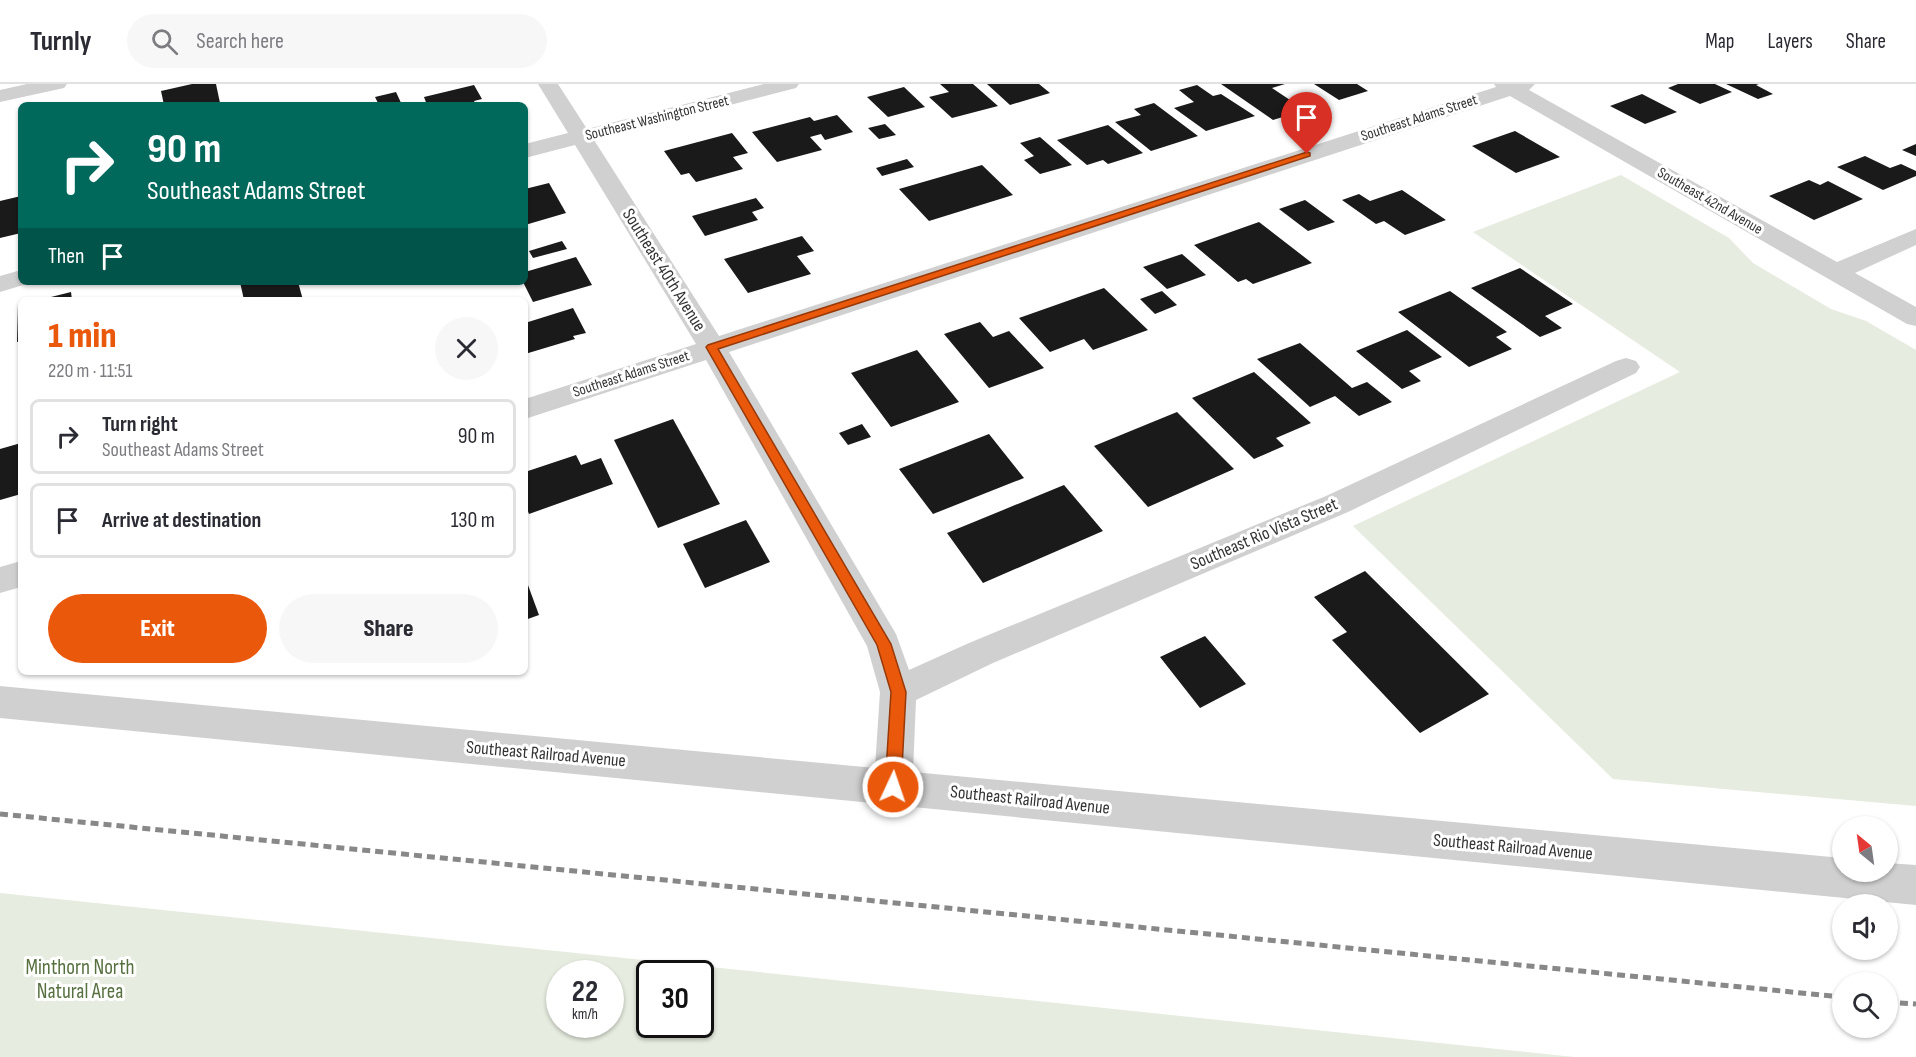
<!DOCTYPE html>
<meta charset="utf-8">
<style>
:root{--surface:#fff;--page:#f7f7f7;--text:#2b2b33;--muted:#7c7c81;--line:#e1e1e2;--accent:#ea580c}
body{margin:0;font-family:"Sofia Sans Condensed",sans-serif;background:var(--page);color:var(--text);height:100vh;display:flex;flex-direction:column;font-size:22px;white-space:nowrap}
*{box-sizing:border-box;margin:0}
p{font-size:20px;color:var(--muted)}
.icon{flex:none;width:33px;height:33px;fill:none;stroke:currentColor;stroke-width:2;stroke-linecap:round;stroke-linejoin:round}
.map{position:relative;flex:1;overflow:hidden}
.panel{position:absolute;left:18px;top:213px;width:510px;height:378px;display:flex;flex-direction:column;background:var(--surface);border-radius:9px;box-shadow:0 2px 4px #0004}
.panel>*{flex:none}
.top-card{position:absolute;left:18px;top:18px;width:510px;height:183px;border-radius:9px;box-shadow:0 2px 4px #0004;background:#00695c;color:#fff;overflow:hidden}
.needle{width:39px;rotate:331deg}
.buttons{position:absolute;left:1832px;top:732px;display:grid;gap:12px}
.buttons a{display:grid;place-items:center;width:66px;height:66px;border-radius:50%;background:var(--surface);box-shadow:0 2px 4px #0004;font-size:30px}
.speed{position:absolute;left:546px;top:876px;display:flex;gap:12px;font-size:30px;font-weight:700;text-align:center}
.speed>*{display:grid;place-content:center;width:78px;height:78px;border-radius:50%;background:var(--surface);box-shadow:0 2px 4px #0004;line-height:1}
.speed small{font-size:15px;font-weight:400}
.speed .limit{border:3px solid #111;border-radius:9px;background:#fff;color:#111}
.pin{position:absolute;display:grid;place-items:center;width:51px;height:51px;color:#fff;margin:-62px -26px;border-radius:50% 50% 50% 0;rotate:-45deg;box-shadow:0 0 6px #0007}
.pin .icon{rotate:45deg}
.me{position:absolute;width:66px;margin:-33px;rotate:3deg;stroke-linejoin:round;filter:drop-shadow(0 0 4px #0008)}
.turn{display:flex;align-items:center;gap:21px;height:126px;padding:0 30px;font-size:27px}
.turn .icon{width:78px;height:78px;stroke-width:2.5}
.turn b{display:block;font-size:42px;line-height:51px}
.then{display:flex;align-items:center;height:57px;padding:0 30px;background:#0003;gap:12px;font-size:22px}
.round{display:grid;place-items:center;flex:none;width:63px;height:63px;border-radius:32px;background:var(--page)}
.headline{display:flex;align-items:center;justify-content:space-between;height:102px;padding:0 30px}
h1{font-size:36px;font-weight:800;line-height:45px;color:var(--accent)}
.button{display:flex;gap:12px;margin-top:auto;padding:12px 30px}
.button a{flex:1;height:69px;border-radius:36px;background:var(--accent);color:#fff;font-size:24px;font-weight:800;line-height:69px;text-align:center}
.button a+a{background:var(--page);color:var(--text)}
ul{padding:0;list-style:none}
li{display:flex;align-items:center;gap:18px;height:75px;margin:0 12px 9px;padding:0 18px;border:3px solid var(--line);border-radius:9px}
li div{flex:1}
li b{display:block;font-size:22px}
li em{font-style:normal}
header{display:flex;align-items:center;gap:36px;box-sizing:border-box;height:84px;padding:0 30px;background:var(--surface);border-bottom:2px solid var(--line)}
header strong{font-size:28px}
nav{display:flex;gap:33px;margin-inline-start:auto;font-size:21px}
.search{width:420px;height:54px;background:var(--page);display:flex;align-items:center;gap:15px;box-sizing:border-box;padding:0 21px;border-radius:33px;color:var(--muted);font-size:22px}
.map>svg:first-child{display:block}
.green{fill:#e6ecdf;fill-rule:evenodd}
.building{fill:#1a1a1a}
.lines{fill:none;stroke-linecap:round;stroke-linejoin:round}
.minor{fill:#d0d0d0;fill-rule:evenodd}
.rail{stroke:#888;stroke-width:5;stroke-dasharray:8 5;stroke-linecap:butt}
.route{fill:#ea580c;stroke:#983908;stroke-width:1.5}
.labels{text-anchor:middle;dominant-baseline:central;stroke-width:6;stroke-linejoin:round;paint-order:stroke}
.far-street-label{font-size:15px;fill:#333;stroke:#fff}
.street-label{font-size:18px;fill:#333;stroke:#fff}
.near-park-label{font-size:21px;fill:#56703f;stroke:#fff}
</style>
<header>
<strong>Turnly</strong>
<div class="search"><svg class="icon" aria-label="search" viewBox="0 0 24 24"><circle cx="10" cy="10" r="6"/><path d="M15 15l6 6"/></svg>Search here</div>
<nav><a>Map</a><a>Layers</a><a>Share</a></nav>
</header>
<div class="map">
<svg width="1916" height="973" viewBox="0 0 1916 973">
<rect width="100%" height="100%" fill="#fff"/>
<!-- green -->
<g class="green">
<path d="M1621,91L1729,154L1753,179L1831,225L1866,237L1916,266V722L1613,695L1353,442L1680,288L1473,148Z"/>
<path d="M0,809L1574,973H0ZM560,890H610V940H560ZM650,890H700V940H650Z"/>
</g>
<!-- building -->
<g class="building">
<path d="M192,0H216L220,19L209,21H164L161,7Z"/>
<path d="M940,0H973L998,22L952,34L929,13L949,8Z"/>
<path d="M987,0H1039L1050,9L1010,21Z"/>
<path d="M1221,0H1285L1272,4L1305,26L1273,36Z"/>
<path d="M1314,0H1357L1368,7L1339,16Z"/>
<path d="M1678,0H1715L1732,8L1700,20L1668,4Z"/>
<path d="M1726,0H1759L1756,1L1773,10L1758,15Z"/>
<path d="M474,1L482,15L474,17L476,21H427L424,13Z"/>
<path d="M1197,1L1213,12L1221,10L1255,32L1206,47L1174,24L1194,18L1179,6Z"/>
<path d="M904,3L925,23L888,33L867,13Z"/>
<path d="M396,8L402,21H379L375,13Z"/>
<path d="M1642,10L1677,28L1645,40L1610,22Z"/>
<path d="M1154,19L1198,52L1151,67L1115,38L1141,31L1134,25Z"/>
<path d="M837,31L853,48L825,56L821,50L810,53L822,66L777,78L752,48L810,33L814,37Z"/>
<path d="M885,40L896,51L879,55L868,44Z"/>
<path d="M1108,41L1143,69L1108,80L1103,76L1087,81L1057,56Z"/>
<path d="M1515,47L1560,73L1516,89L1472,62Z"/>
<path d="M732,49L748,69L733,73L743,85L696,98L689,89L681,91L664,67Z"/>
<path d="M1040,53L1072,81L1040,90L1024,76L1034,72L1020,59Z"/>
<path d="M1916,60V72L1902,66Z"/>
<path d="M1865,72L1890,84L1901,80L1916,87V92L1883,106L1837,83Z"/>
<path d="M907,75L914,83L882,92L876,84Z"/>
<path d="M982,81L1013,111L929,137L899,105Z"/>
<path d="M1809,96L1820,101L1828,97L1863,115L1814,136L1769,112Z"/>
<path d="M549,99L566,129L525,141V105Z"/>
<path d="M1402,106L1446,136L1405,151L1384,137L1376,140L1342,116L1359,110L1370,117Z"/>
<path d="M21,112V149L0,154V117Z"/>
<path d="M756,114L764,124L752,128L758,136L705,152L692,132Z"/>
<path d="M1305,116L1335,138L1308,147L1279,125Z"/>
<path d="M1259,138L1312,179L1253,200L1246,195L1238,198L1194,161Z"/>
<path d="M802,152L814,167L797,172L811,190L748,209L724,175Z"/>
<path d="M562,157L567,165L533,174L529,167Z"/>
<path d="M1182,170L1206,191L1167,205L1143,183Z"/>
<path d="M576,173L592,201L533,218L523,198H525V188Z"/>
<path d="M1520,184L1573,220L1545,232L1562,244L1540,253L1471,204Z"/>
<path d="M240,198H298L303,216H244Z"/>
<path d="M1104,204L1148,246L1093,266L1084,255L1050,268L1019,234Z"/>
<path d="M1162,207L1177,221L1155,230L1140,215Z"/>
<path d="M1450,207L1507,248L1496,253L1512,265L1469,283L1398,228Z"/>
<path d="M71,208L72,216H43V215Z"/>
<path d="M18,221H21V257L17,258Z"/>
<path d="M573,224L586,249L573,252L575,255L525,270V239Z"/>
<path d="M980,238L993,253L1009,247L1044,284L989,304L944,250Z"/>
<path d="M1407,246L1442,273L1409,287L1421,297L1402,305L1356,267Z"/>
<path d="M1300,259L1352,304L1367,298L1392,318L1359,332L1335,312L1310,323L1257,275Z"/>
<path d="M917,266L959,318L891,343L851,289Z"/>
<path d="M1254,288L1311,339L1276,354L1284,362L1254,375L1192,314Z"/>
<path d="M1177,328L1234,385L1148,423L1094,362Z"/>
<path d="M673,335L720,420L658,444L614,356Z"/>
<path d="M862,340L871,353L848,361L839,349Z"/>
<path d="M989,350L1024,394L933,430L899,385Z"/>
<path d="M21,359V410L0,416V365Z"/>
<path d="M576,371L581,381L601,374L613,400L529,430L525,420V388Z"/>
<path d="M1064,401L1103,447L983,499L947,449Z"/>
<path d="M746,436L770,478L705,504L683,460Z"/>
<path d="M1365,487L1489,610L1420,649L1332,556L1347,548L1314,513Z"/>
<path d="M525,493L539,531L525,536Z"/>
<path d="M1205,552L1246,600L1200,624L1160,573Z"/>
</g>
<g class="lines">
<!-- minor -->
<g class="minor">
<path d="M27,0H67L64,4L0,18V6Z"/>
<path d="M538,0H558L587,45L764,0H799L796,4L594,56L719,252L1496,3L1494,0H1535L1529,6L1837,178L1916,145V161L1855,189L1916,223V242L1907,240L1510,12L729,268L896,550L909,586L969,559L1326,412L1616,277L1626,274L1636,277L1640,283L1636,289L1348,428L993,579L916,616L913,688L1842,774V788H1887V779L1916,781V821L0,634V602L875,684L880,608L867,562L706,276L525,335V315L696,260L575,61L525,74V60L568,49Z"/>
<path d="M21,186V198L30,199L0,208V192Z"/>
<path d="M21,477V503L0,509V483Z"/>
</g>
<!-- rail -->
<g class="rail">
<path d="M0,730L1842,913"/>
<path d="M1887,918L1916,920"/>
</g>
</g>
<!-- route -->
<path class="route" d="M1307,68L1310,69V72L718,265L891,560L906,608L901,703L899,708L893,710L888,708L885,703L891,608L877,561L706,263L708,261Z"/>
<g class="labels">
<!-- far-street labels -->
<g class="far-street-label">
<text transform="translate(657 34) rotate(-14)">Southeast Washington Street</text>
<text transform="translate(1419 34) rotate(-18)">Southeast Adams Street</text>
<text transform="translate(1710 117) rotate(30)">Southeast 42nd Avenue</text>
<text transform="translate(631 290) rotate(-18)">Southeast Adams Street</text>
</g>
<!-- street labels -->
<g class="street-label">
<text transform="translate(664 186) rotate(58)">Southeast 40th Avenue</text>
<text transform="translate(1264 450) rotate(-23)">Southeast Rio Vista Street</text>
<text transform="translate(546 670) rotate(5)">Southeast Railroad Avenue</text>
<text transform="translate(1030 716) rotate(6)">Southeast Railroad Avenue</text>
<text transform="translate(1513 763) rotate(5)">Southeast Railroad Avenue</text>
</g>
<!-- near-park labels -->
<g class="near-park-label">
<text x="80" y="883">Minthorn North<tspan x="80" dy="24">Natural Area</tspan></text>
</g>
</g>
</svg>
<div class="buttons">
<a><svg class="needle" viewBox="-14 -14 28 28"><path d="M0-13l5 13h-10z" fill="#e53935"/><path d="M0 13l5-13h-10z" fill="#7c7c81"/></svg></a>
<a><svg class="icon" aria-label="sound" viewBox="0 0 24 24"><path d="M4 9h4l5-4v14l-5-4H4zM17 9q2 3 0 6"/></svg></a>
<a><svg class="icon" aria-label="search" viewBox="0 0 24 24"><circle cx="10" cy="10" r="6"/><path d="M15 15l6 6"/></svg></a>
</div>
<div class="speed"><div>22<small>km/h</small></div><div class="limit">30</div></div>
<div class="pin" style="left:1307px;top:70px;background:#d93025"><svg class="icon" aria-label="arrive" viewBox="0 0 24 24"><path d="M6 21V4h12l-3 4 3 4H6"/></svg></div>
<svg class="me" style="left:893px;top:703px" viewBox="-20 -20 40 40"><circle r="17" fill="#ea580c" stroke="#fff" stroke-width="3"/><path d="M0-11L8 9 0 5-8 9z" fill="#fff"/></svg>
<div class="top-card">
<div class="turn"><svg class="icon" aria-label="right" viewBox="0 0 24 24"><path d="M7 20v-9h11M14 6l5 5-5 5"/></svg><div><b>90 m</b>Southeast Adams Street</div></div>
<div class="then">Then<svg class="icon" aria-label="arrive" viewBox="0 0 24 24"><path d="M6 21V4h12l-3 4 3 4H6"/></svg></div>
</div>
<section class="panel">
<div class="headline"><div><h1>1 min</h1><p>220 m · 11:51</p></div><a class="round"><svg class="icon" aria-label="close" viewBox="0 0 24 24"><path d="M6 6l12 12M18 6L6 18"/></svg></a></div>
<ul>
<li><svg class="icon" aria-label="right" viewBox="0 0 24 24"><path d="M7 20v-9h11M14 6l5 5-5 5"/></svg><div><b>Turn right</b><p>Southeast Adams Street</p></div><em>90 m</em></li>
<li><svg class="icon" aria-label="arrive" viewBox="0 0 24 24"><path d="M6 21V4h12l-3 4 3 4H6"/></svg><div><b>Arrive at destination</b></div><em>130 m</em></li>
</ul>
<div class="button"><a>Exit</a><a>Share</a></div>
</section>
</div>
